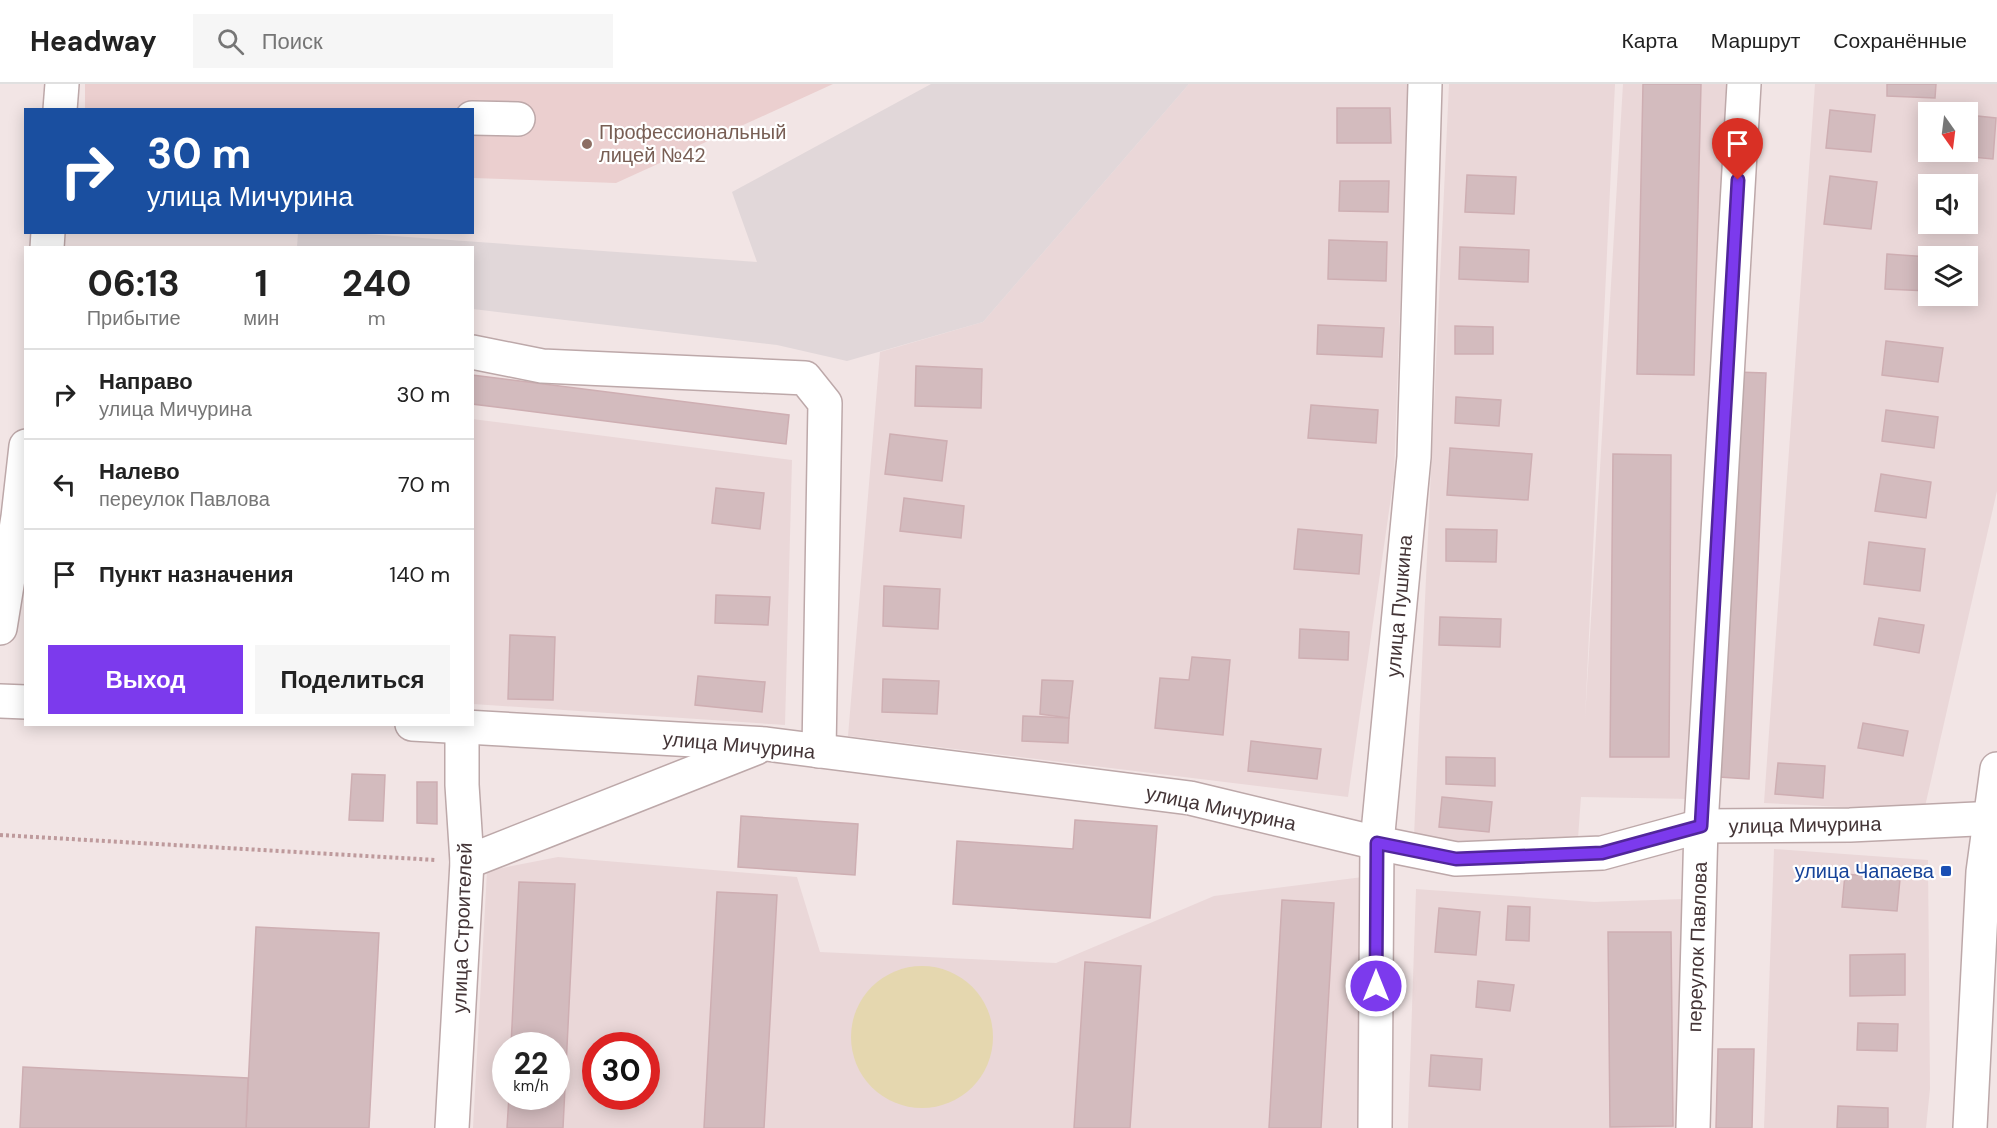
<!DOCTYPE html>
<html lang="ru">
<meta charset="utf-8">
<style>
:root{--surface:#fff;--page:#f6f6f6;--text:#222;--muted:#767676;--line:#e0e0e0;--accent:#7c3aed}
body{margin:0;font-family:"DM Sans",sans-serif;background:var(--page);color:var(--text);height:100vh;display:flex;flex-direction:column;font-size:22px;white-space:nowrap}
*{box-sizing:border-box;margin:0}
p{font-size:20px;color:var(--muted)}
.icon{flex:none;width:33px;height:33px;fill:none;stroke:currentColor;stroke-width:2;stroke-linecap:round;stroke-linejoin:round}
.map{position:relative;flex:1;overflow:hidden}
.drawer{position:absolute;left:24px;top:162px;width:450px;height:480px;display:flex;flex-direction:column;background:var(--surface);border-radius:0px;box-shadow:0 3px 15px #0003}
.drawer>*{flex:none}
.top-card{position:absolute;left:24px;top:24px;width:450px;height:126px;border-radius:0px;box-shadow:0 3px 15px #0003;background:#1a4fa0;color:#fff;overflow:hidden}
.needle{width:39px;rotate:166deg}
.tools{position:absolute;left:1918px;top:18px;display:grid;gap:12px}
.tools a{display:grid;place-items:center;width:60px;height:60px;border-radius:0px;background:var(--surface);box-shadow:0 3px 15px #0003;font-size:30px}
.speed{position:absolute;left:492px;top:948px;display:flex;gap:12px;font-size:30px;font-weight:700;text-align:center}
.speed>*{display:grid;place-content:center;width:78px;height:78px;border-radius:50%;background:var(--surface);box-shadow:0 3px 15px #0003;line-height:1}
.speed small{font-size:15px;font-weight:400}
.speed .limit{border:9px solid #d22;background:#fff;color:#111}
.pin{position:absolute;display:grid;place-items:center;width:51px;height:51px;color:#fff;margin:-62px -26px;border-radius:50% 50% 50% 0;rotate:-45deg;box-shadow:0 0 6px #0007}
.pin .icon{rotate:45deg}
.me{position:absolute;width:66px;margin:-33px;rotate:0deg;stroke-linejoin:round;filter:drop-shadow(0 0 4px #0008)}
.turn{display:flex;align-items:center;gap:21px;height:126px;padding:0 24px;font-size:27px}
.turn .icon{width:78px;height:78px;stroke-width:2.5}
.turn b{display:block;font-size:42px;line-height:51px}
.eta{display:flex;justify-content:space-evenly;align-items:center;height:102px;text-align:center}
.eta b{font-size:36px;font-weight:700;line-height:42px}
.primary-button{display:flex;gap:12px;margin-top:auto;padding:12px 24px}
.primary-button a{flex:1;height:69px;border-radius:0px;background:var(--accent);color:#fff;font-size:24px;font-weight:700;line-height:69px;text-align:center}
.primary-button a+a{background:var(--page);color:var(--text)}
ul{padding:0;list-style:none}
li{display:flex;align-items:center;gap:18px;height:90px;padding:0 24px;border-top:2px solid var(--line)}
li div{flex:1}
li b{display:block;font-size:22px}
li em{font-style:normal}
header{display:flex;align-items:center;gap:36px;box-sizing:border-box;height:84px;padding:0 30px;background:var(--surface);border-bottom:2px solid var(--line)}
header strong{font-size:28px}
nav{display:flex;gap:33px;margin-inline-start:auto;font-size:21px}
.search{width:420px;height:54px;background:var(--page);display:flex;align-items:center;gap:15px;box-sizing:border-box;padding:0 21px;border-radius:0px;color:var(--muted);font-size:22px}
.map>svg:first-child{display:block}
.residential{fill:#ead7d8;fill-rule:evenodd}
.industrial{fill:#e1d7d9}
.education{fill:#ebcfcf}
.green{fill:#e5d7af}
.building{fill:#d3bbbe;stroke:#ceaeb2;stroke-width:1.5}
.lines{fill:none;stroke-linecap:round;stroke-linejoin:round}
.minor-casing{stroke:#bda8a9;stroke-width:36}
.path{stroke:#be9a9c;stroke-width:4;stroke-dasharray:3 3;stroke-linecap:butt}
.minor{stroke:#fff;stroke-width:33}
.route-casing{stroke:#51269a;stroke-width:15}
.route{stroke:#7c3aed;stroke-width:10}
.education-dot{fill:#8d6e63;stroke:#fff;stroke-width:2}
.transit-dot{fill:#1a4fb4;stroke:#fff;stroke-width:2}
.labels{text-anchor:middle;dominant-baseline:central;stroke-width:4.5;stroke-linejoin:round;paint-order:stroke}
.education-label{font-size:20px;fill:#785e54;stroke:#fff;text-anchor:start}
.street-label{font-size:20px;fill:#443537;stroke:#fff}
.transit-label{font-size:20px;fill:#164399;stroke:#fff;text-anchor:end}
</style>
<header>
<strong>Headway</strong>
<div class="search"><svg class="icon" aria-label="search" viewBox="0 0 24 24"><circle cx="10" cy="10" r="6"/><path d="M15 15l6 6"/></svg>Поиск</div>
<nav><a>Карта</a><a>Маршрут</a><a>Сохранённые</a></nav>
</header>
<div class="map">
<svg width="1997" height="1044" viewBox="0 0 1997 1044">
<rect width="100%" height="100%" fill="#f2e5e5"/>
<!-- residential -->
<g class="residential">
<path d="M1189,0H1408L1394,392L1348,713L848,652L880,268L983,238Z"/>
<path d="M1449,0H1615L1585,635L1623,0H1738L1692,715L1581,713L1578,754L1487,762L1414,752Z"/>
<path d="M1815,0H1997V407L1924,727L1764,719ZM1929,28H1968V68H1929ZM1929,100H1968V140H1929ZM1929,172H1968V212H1929Z"/>
<path d="M472,335L792,376L785,641L473,620Z"/>
<path d="M1774,765L1928,776L1930,1005L1926,1044H1764Z"/>
<path d="M558,773L797,793L820,868L1056,879L1214,812L1363,793L1358,1044H473L487,787ZM506,962H556V1012H506ZM596,962H646V1012H596Z"/>
<path d="M1416,805L1594,818L1684,815L1680,1044H1408Z"/>
</g>
<!-- industrial -->
<path class="industrial" d="M931,0H1189L983,238L847,277L777,261L473,225L472,164L297,163L298,149L338,148L757,178L732,108Z"/>
<!-- education -->
<path class="education" d="M85,0H833L616,99L473,94L472,26L85,25Z"/>
<!-- green -->
<circle class="green" cx="922" cy="953" r="71"/>
<!-- building -->
<g class="building">
<path d="M1643,0H1701L1694,291L1637,290Z"/>
<path d="M1887,0H1936L1935,14L1887,12Z"/>
<path d="M1337,24H1390L1391,59H1337Z"/>
<path d="M1830,26L1875,31L1871,68L1826,64Z"/>
<path d="M1968,31L1996,34L1993,75L1940,70V68H1968Z"/>
<path d="M1467,91L1516,93L1514,130L1465,128Z"/>
<path d="M1830,92L1877,98L1871,145L1824,140Z"/>
<path d="M1340,97H1389L1388,128L1339,127Z"/>
<path d="M1329,156L1387,158L1386,197L1328,195Z"/>
<path d="M1460,163L1529,166L1528,198L1459,195Z"/>
<path d="M1887,170L1929,173V207L1885,205Z"/>
<path d="M1318,241L1384,244L1382,273L1317,270Z"/>
<path d="M1455,242L1493,243V270H1455Z"/>
<path d="M1886,257L1943,264L1938,298L1882,291Z"/>
<path d="M916,282L982,285L981,324L915,322Z"/>
<path d="M1736,288L1766,289L1749,695L1719,693Z"/>
<path d="M472,291L789,331L786,360L472,320Z"/>
<path d="M1456,313L1501,316L1499,342L1455,339Z"/>
<path d="M1311,321L1378,326L1376,359L1308,354Z"/>
<path d="M1886,326L1938,333L1934,364L1882,357Z"/>
<path d="M890,350L947,357L942,397L885,390Z"/>
<path d="M1450,364L1532,370L1528,416L1447,411Z"/>
<path d="M1613,370L1671,371L1669,673H1610Z"/>
<path d="M1881,390L1931,398L1926,434L1875,427Z"/>
<path d="M716,404L764,409L760,445L712,439Z"/>
<path d="M904,414L964,422L961,454L900,447Z"/>
<path d="M1298,445L1362,451L1359,490L1294,485Z"/>
<path d="M1446,445L1497,446L1496,478L1446,477Z"/>
<path d="M1869,458L1925,465L1920,507L1864,500Z"/>
<path d="M884,502L940,505L938,545L883,542Z"/>
<path d="M716,511L770,513L768,541L715,539Z"/>
<path d="M1440,533L1501,535L1500,563L1439,561Z"/>
<path d="M1879,534L1924,541L1919,569L1874,561Z"/>
<path d="M1300,545L1349,548L1348,576L1299,574Z"/>
<path d="M510,551L555,553L553,616L508,615Z"/>
<path d="M1192,573L1230,576L1223,651L1155,644L1160,594L1189,596Z"/>
<path d="M698,592L765,598L762,628L695,621Z"/>
<path d="M883,595L939,597L937,630L882,628Z"/>
<path d="M1042,596L1073,597L1069,634L1040,630Z"/>
<path d="M1023,632L1069,634L1068,659L1022,657Z"/>
<path d="M1863,639L1908,647L1903,672L1858,664Z"/>
<path d="M1251,657L1321,665L1317,695L1248,687Z"/>
<path d="M1446,673L1495,674V702L1446,700Z"/>
<path d="M1778,679L1825,682L1823,714L1775,710Z"/>
<path d="M352,690L385,691L383,737L349,736Z"/>
<path d="M417,698H437V740L417,739Z"/>
<path d="M1442,713L1492,718L1489,748L1439,743Z"/>
<path d="M741,732L858,740L855,791L738,783Z"/>
<path d="M1075,736L1157,742L1150,834L953,820L957,757L1073,765Z"/>
<path d="M1845,790L1900,795L1897,827L1842,823Z"/>
<path d="M519,798L575,800L563,1044H507L509,1012H556V962H511Z"/>
<path d="M717,808L777,811L764,1044H704Z"/>
<path d="M1282,816L1334,819L1321,1044H1269Z"/>
<path d="M1508,822L1530,823L1529,857L1506,856Z"/>
<path d="M1439,824L1480,828L1476,871L1435,868Z"/>
<path d="M256,843L379,849L369,1044H246Z"/>
<path d="M1608,848H1671L1673,1042L1610,1043Z"/>
<path d="M1905,870V911L1850,912V871Z"/>
<path d="M1085,878L1141,882L1130,1044H1074Z"/>
<path d="M1478,897L1514,901L1510,927L1476,923Z"/>
<path d="M1858,939L1898,940L1897,967L1857,966Z"/>
<path d="M1718,965H1754L1752,1044H1716Z"/>
<path d="M1431,971L1482,975L1480,1006L1429,1002Z"/>
<path d="M23,983L248,994L246,1044H20Z"/>
<path d="M1838,1022L1888,1024V1044H1837Z"/>
</g>
<g class="lines">
<defs>
<g id="minor">
<path d="M60,26L62,0"/>
<path d="M472,34L518,35"/>
<path d="M47,164L48,148"/>
<path d="M472,268L542,282L805,294L825,319L819,667"/>
<path d="M0,544L18,433L26,362"/>
<path d="M0,617L26,618"/>
<path d="M412,640L766,660L1190,714L1377,759L1456,775L1602,769L1701,742L1850,741L1997,734"/>
<path d="M467,778L756,664"/>
<path d="M452,1044L467,778L462,701V643"/>
<path d="M1375,1044L1377,759L1414,373L1425,0"/>
<path d="M1693,1044L1701,742L1744,0"/>
<path d="M1970,1044L1983,788L1997,685"/>
</g>
</defs>
<!-- minor casing -->
<use href="#minor" class="minor-casing"/>
<!-- path -->
<path class="path" d="M0,751L436,776"/>
<!-- minor -->
<use href="#minor" class="minor"/>
</g>
<g class="lines">
<defs>
<path id="route" d="M1376,902L1377,759L1456,775L1602,769L1701,742L1738,96"/>
</defs>
<!-- route casing -->
<use href="#route" class="route-casing"/>
<!-- route -->
<use href="#route" class="route"/>
</g>
<!-- markers -->
<circle class="education-dot" cx="587" cy="60" r="6"/>
<rect class="transit-dot" x="1940" y="781" width="12" height="12" rx="3"/>
<g class="labels">
<!-- education labels -->
<g class="education-label">
<text x="599" y="48">Профессиональный<tspan x="599" dy="23">лицей №42</tspan></text>
</g>
<!-- street labels -->
<g class="street-label">
<text transform="translate(1399 522) rotate(-85)">улица Пушкина</text>
<text transform="translate(739 661) rotate(5)">улица Мичурина</text>
<text transform="translate(1221 724) rotate(12)">улица Мичурина</text>
<text transform="translate(1805 741) rotate(-1)">улица Мичурина</text>
<text transform="translate(462 844) rotate(-88)">улица Строителей</text>
<text transform="translate(1697 863) rotate(-88)">переулок Павлова</text>
</g>
<!-- transit labels -->
<g class="transit-label">
<text x="1934" y="787">улица Чапаева</text>
</g>
</g>
</svg>
<div class="tools">
<a><svg class="needle" viewBox="-14 -14 28 28"><path d="M0-13l5 13h-10z" fill="#e53935"/><path d="M0 13l5-13h-10z" fill="#767676"/></svg></a>
<a><svg class="icon" aria-label="sound" viewBox="0 0 24 24"><path d="M4 9h4l5-4v14l-5-4H4zM17 9q2 3 0 6"/></svg></a>
<a><svg class="icon" aria-label="layers" viewBox="0 0 24 24"><path d="M12 4l9 5-9 5-9-5zM3 14l9 5 9-5"/></svg></a>
</div>
<div class="speed"><div>22<small>km/h</small></div><div class="limit">30</div></div>
<div class="pin" style="left:1738px;top:96px;background:#d93025"><svg class="icon" aria-label="arrive" viewBox="0 0 24 24"><path d="M6 21V4h12l-3 4 3 4H6"/></svg></div>
<svg class="me" style="left:1376px;top:902px" viewBox="-20 -20 40 40"><circle r="17" fill="#7c3aed" stroke="#fff" stroke-width="3"/><path d="M0-11L8 9 0 5-8 9z" fill="#fff"/></svg>
<div class="top-card">
<div class="turn"><svg class="icon" aria-label="right" viewBox="0 0 24 24"><path d="M7 20v-9h11M14 6l5 5-5 5"/></svg><div><b>30 m</b>улица Мичурина</div></div>
</div>
<section class="drawer">
<div class="eta">
<div><b>06:13</b><p>Прибытие</p></div>
<div><b>1</b><p>мин</p></div>
<div><b>240</b><p>m</p></div>
</div>
<ul>
<li><svg class="icon" aria-label="right" viewBox="0 0 24 24"><path d="M7 20v-9h11M14 6l5 5-5 5"/></svg><div><b>Направо</b><p>улица Мичурина</p></div><em>30 m</em></li>
<li><svg class="icon" aria-label="left" viewBox="0 0 24 24"><path d="M17 20v-9H6M10 6l-5 5 5 5"/></svg><div><b>Налево</b><p>переулок Павлова</p></div><em>70 m</em></li>
<li><svg class="icon" aria-label="arrive" viewBox="0 0 24 24"><path d="M6 21V4h12l-3 4 3 4H6"/></svg><div><b>Пункт назначения</b></div><em>140 m</em></li>
</ul>
<div class="primary-button"><a>Выход</a><a>Поделиться</a></div>
</section>
</div>
